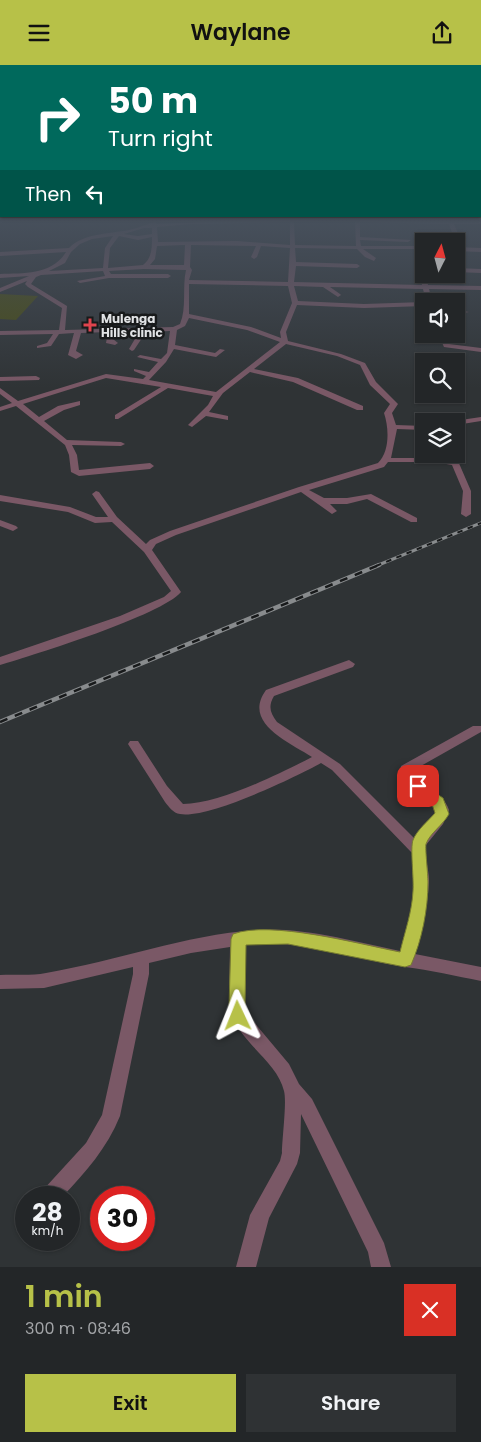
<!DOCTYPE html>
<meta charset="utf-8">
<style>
:root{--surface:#232628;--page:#2f3234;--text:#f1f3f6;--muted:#a3a5a8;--line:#404345;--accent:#b7c148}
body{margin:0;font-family:Poppins,sans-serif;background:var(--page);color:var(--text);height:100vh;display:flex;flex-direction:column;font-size:19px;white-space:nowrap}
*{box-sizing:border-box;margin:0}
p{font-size:16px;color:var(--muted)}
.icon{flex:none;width:28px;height:28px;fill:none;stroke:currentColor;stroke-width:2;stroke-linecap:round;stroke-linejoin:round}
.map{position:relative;height:1202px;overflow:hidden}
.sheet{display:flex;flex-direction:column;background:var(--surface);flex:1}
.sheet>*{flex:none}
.hud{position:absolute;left:0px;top:0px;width:481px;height:152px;box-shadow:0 1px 4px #0004,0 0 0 1px var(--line);background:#00695c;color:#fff;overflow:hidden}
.needle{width:32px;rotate:6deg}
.controls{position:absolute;left:415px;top:168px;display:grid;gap:10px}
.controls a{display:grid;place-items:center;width:50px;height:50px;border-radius:0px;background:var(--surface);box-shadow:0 1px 4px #0004,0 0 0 1px var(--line);font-size:25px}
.speed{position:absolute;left:15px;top:1121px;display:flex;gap:10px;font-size:25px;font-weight:700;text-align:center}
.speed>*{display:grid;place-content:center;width:65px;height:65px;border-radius:50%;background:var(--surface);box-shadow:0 1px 4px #0004,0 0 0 1px var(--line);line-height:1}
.speed small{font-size:12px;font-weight:400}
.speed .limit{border:8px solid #d22;background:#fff;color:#111}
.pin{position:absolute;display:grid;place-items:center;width:42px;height:42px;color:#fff;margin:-21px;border-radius:10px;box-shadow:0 2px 8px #0006}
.me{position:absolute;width:55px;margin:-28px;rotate:358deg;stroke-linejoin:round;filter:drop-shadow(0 0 4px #0008)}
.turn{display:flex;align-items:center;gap:18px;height:105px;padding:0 25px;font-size:22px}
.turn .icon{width:65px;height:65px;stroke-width:2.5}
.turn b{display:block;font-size:35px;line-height:42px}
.then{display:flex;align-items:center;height:48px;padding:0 25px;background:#0003;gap:10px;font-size:19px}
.round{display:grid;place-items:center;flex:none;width:52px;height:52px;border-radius:0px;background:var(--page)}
.overview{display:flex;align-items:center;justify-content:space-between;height:85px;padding:0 25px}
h1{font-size:30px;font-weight:600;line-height:38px;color:var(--accent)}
.button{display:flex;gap:10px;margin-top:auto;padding:10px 25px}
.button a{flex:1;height:58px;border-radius:0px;background:var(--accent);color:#111;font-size:20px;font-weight:600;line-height:58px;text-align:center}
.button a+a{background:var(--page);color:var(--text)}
header{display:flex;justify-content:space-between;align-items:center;height:65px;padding:0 25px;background:var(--accent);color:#111;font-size:22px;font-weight:600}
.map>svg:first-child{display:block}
.green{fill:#484b0e}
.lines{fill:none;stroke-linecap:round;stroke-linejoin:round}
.minor{fill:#7a5866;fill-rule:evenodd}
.rail-far1-casing{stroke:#888b8d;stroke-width:3}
.rail-casing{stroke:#888b8d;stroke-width:4.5}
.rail-far1{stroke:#181a1b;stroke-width:2;stroke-dasharray:5.5;stroke-linecap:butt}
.rail{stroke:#181a1b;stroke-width:2.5;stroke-dasharray:8;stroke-linecap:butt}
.route{fill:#b7c148;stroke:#777d2f}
.health-dot{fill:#e0444e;stroke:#181a1b;stroke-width:2}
.labels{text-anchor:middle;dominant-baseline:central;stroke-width:5;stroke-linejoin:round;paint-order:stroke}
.far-poi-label{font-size:12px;font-weight:bold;fill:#e1e3e5;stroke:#181a1b;text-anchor:start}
</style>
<header><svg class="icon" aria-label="menu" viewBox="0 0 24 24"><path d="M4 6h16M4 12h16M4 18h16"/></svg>Waylane<svg class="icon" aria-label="share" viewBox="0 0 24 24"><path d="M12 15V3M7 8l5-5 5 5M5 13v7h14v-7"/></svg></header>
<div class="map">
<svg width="481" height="1202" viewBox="0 0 481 1202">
<rect width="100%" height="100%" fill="#2f3335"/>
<!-- green -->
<path class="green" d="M0,229L38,231L16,255L0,254Z"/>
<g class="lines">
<!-- minor -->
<g class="minor">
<path d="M253,155H318L294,157L295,180L356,181L355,157L348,155L481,157V159H454L460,173L457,175L454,173L449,159L360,157V172L411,175L408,177L360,175L361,181H424V185H419L428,220L481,221V225L429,224L432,236H426L423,224L330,222L340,229L341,230L338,232L323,222L294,221L298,236L364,239L424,237V241L364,243L297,240L286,267L288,276L341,289L365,298L376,317L398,339L392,348L396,360L424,361V365L397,364L391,393H435L458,396L471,426V449L466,452L461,449L463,426L452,400L435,397H388L384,402L309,425L324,433H347L371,429L417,453V457H411L367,434L347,439H330L337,446L332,449L301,427L176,470L156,479L152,485L181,527C162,550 34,590 0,600V592L120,551L164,532L171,526L144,487L112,457L95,458L68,447L0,436V430L70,442L96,452H108L92,429L96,426L99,427L117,452L146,479L150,475L170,466L299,422L378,398C390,386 389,363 384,348L390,339L370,320L360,300L337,291L286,279L254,304L298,313L363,341V345H357L293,317L250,307L223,328L209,347L228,351V355L206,351L192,362L188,360L208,340L213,331L168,323L118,354H115V350L161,322L106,313L23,339L39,352L58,341L80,336V340L64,345L44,356L67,375L121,377L125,379L121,381L72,380L77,390L79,405L150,398L154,401L150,404L79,411L71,407L69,390L65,380L16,341L0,346V342L12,338L0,329V323L18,336L106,309L143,314L146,311L134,306V304L149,307L158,297L137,292L140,290L161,294L167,288L170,266L146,267L134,285L132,286L129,284L139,267H114L113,274L118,278L115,280L106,278L108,267L81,268L76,286L83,290L76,294L68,290L74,268L59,269L51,281L37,283V281L47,278L53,269L0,270V266L59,265L62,243L28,222L25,219L27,216L0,227V223L29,211L0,213V209C24,208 52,210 66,187L0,191V187L69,183C84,168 108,169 129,165C138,163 147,159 155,157L157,159ZM290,157V180L237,176L158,177L157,162L191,159ZM144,163H152V169L138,171L124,169ZM113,171L105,183L103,203L49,206L65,198L71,187L80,179L92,174ZM119,171L138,175L152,172C152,183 152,193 143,200L108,203L110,183ZM185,180L184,200H150L155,194L157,181ZM191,180L256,181L251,192L254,194L257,192L261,181L290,183L288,217L189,215L192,205L190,202ZM295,183L357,184L365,192L374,196L376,193L363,184H414L422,220L294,217L296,201L357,203L360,201L357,199L296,197ZM144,204L186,205C182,222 187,243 180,259L173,262L65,265L67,241L31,219L36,212L41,210L103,206L105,211L77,216L80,218L109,213H168L171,211L168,209H111L109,206ZM189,219L288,221L292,238L280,267L281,273L251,262L189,249ZM189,253L247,265L280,277L216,327L149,315L166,297L174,284L216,292L225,285L220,284L215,288L175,280L177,265L185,261Z"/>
<path d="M456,182L481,183V187L456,186Z"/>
<path d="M456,203L481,204V208L456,207Z"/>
<path d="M456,245L469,247L456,249Z"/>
<path d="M438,269H444L449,279L481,283V287L444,282Z"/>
<path d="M36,311L40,313L39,315L0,316V312Z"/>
<path d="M481,352V356L456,360V356H454Z"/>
<path d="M0,455L16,461L18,463L13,466L0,461Z"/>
<path d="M349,595L355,599L353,602L274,631C268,641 270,648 277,657L340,699L415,774L433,752L436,745C430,733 409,725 400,708L401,701L473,661H481V667L412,706C420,723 443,726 449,745L443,759L426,780C424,791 429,804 429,815C428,841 422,865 415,889L481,902V916C456,911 430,905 405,902C353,894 300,873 246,880L245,942L247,949L289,999L299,1019L312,1034L384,1178L391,1202H371L368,1187L301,1049L300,1088L297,1099L269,1153L256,1202H236L250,1150L280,1096L282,1088C282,1074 287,1037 284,1026C277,995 237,977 229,942L230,882L191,888L149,898V909L120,1051C107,1083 86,1107 62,1132H41L43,1125L86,1078L102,1050L133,909V902L44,923L0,924V910C15,909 31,911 46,908C117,896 185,870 257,865C305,862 354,877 400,886L409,855L414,827L415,812L412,788L332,705L321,698C294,713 208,754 180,749C173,748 169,742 165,737L128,679L130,676H138L167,721L183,739C219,739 279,709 312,692C289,677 242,658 266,625Z"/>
</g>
<defs>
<path id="rail-far1" d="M376,501L481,458"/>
<path id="rail" d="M0,657L379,500"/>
</defs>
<!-- rail-far1 casing -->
<use href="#rail-far1" class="rail-far1-casing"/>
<!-- rail casing -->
<use href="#rail" class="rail-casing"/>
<!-- rail-far1 -->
<use href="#rail-far1" class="rail-far1"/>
<!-- rail -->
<use href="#rail" class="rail"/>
</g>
<!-- sky -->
<linearGradient id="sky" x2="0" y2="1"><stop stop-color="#1a1c1d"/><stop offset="0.48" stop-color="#47505c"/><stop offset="1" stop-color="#47505c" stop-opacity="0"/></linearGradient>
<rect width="481" height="323" fill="url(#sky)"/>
<!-- route -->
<path class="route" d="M418,716L443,733L449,749C443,760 430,768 426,779C425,783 428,810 428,817C428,844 422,875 411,900L405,902L288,879L246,880L245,942L247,951L244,957L238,959L233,957L229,942L231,874L233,869C270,855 359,879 400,887C405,866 412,847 413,826C414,813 410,783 413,775C417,765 428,756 435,748L432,739L411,721L413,718Z"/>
<!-- markers -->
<path class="health-dot" d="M87.5 252.5h5v5h5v5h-5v5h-5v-5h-5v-5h5z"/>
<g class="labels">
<!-- far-poi labels -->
<g class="far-poi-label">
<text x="101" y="253">Mulenga<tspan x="101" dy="14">Hills clinic</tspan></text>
</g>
</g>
</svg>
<div class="controls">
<a><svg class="needle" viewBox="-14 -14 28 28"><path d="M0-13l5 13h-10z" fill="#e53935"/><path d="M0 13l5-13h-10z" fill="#a3a5a8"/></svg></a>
<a><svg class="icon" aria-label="sound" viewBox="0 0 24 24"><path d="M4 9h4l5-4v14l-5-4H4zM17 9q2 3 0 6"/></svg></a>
<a><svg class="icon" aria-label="search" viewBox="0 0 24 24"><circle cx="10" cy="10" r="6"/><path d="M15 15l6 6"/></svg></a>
<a><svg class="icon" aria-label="layers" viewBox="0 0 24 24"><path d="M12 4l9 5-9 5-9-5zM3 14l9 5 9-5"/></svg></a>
</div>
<div class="speed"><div>28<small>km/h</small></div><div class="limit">30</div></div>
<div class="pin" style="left:418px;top:721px;background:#d93025"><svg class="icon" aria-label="arrive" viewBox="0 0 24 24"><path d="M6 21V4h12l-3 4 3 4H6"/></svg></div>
<svg class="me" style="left:238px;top:951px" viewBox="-20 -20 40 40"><path d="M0-17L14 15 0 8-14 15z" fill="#b7c148" stroke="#fff" stroke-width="4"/></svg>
<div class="hud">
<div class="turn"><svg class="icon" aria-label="right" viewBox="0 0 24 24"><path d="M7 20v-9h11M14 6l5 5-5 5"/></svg><div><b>50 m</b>Turn right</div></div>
<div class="then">Then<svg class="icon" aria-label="left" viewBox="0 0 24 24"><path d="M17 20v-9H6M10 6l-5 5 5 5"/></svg></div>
</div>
</div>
<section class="sheet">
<div class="overview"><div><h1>1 min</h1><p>300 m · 08:46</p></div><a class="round" style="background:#d93025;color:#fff"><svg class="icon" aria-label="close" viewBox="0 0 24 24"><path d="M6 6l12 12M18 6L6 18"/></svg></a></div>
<div class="button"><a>Exit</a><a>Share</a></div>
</section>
